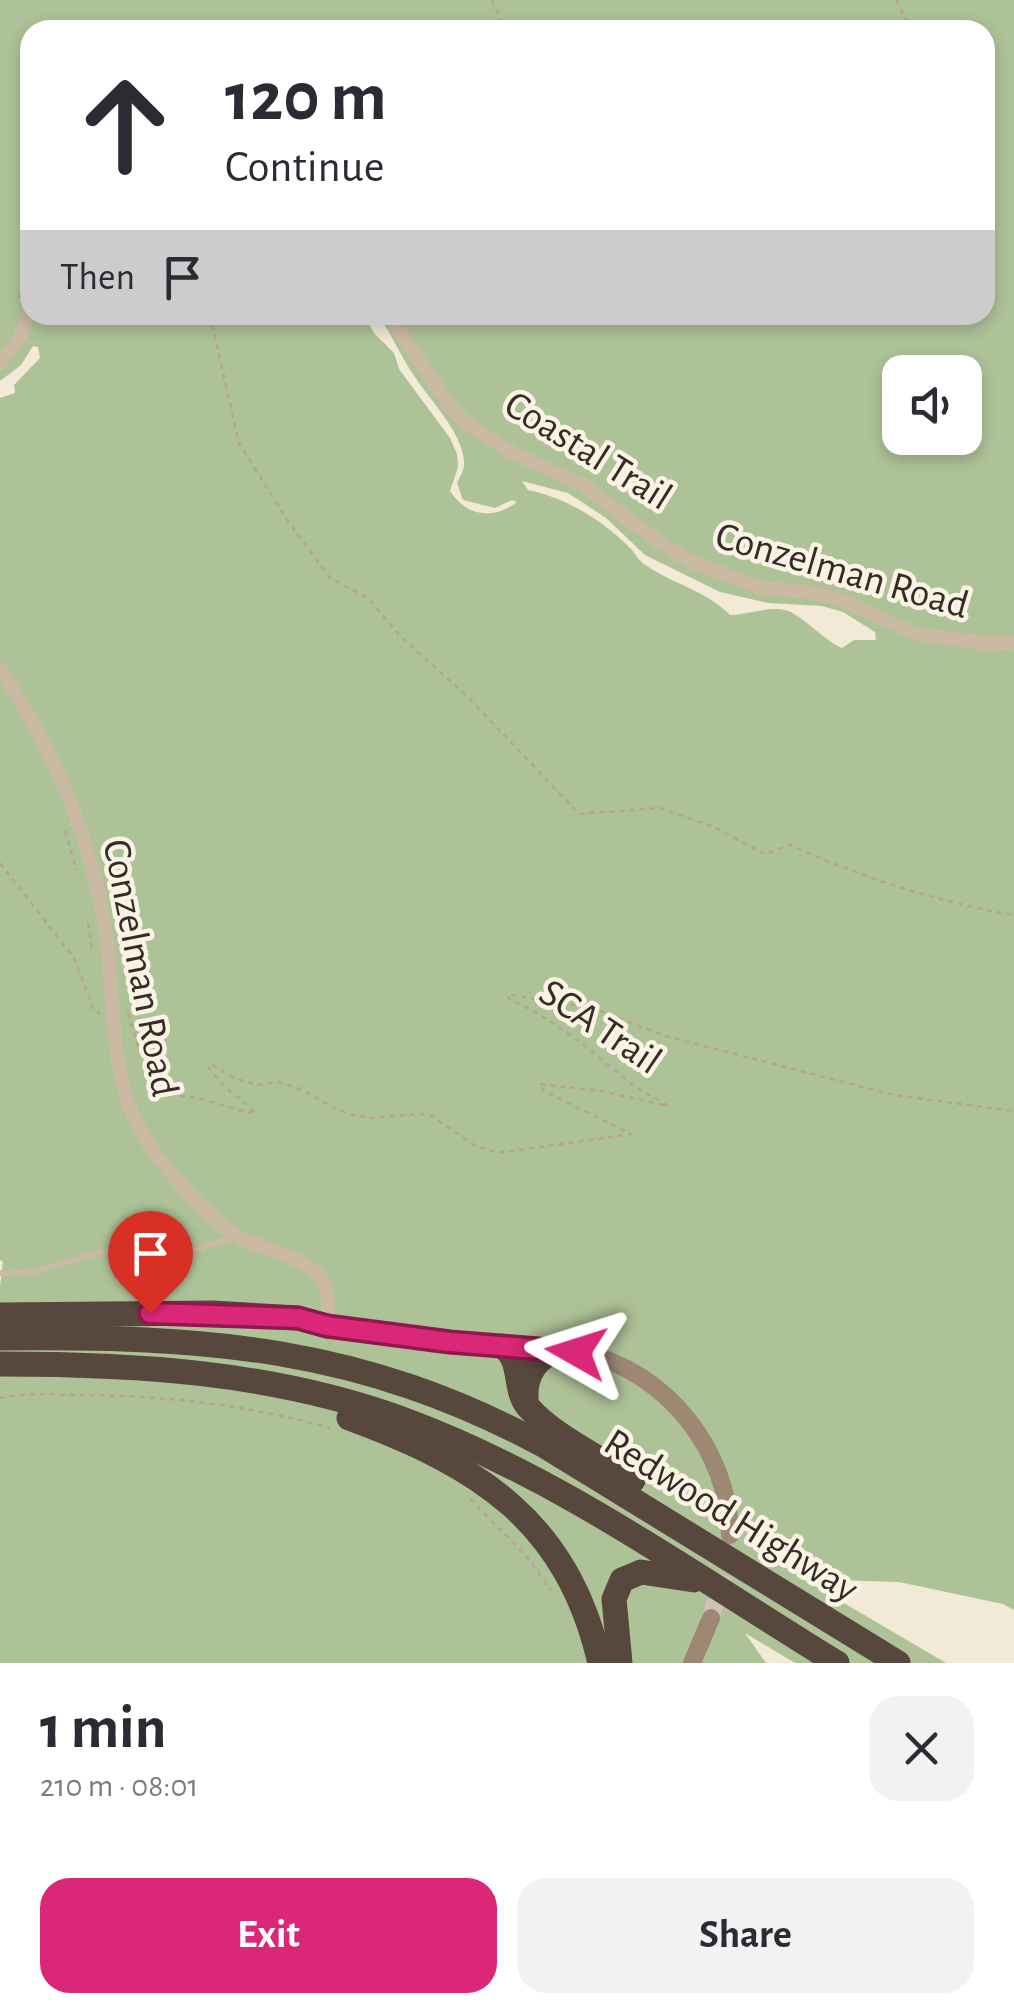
<!DOCTYPE html>
<meta charset="utf-8">
<style>
:root{--surface:#fff;--page:#f2f2f3;--text:#2b2b33;--muted:#7c7c81;--accent:#db2777}
body{margin:0;font-family:"Alegreya Sans",sans-serif;background:var(--page);color:var(--text);height:100vh;display:flex;flex-direction:column;font-size:38px;white-space:nowrap}
*{box-sizing:border-box;margin:0}
p{font-size:32px;color:var(--muted)}
.icon{flex:none;width:55px;height:55px;fill:none;stroke:currentColor;stroke-width:2;stroke-linecap:round;stroke-linejoin:round}
.map{position:relative;height:1663px;overflow:hidden}
.sheet{display:flex;flex-direction:column;background:var(--surface);flex:1}
.sheet>*{flex:none}
.guide{position:absolute;left:20px;top:20px;width:975px;height:305px;border-radius:30px;box-shadow:0 5px 15px #0003;background:#fff;color:var(--text);overflow:hidden}
.tools{position:absolute;left:882px;top:355px;display:grid;gap:20px}
.tools a{display:grid;place-items:center;width:100px;height:100px;border-radius:20px;background:var(--surface);box-shadow:0 5px 15px #0003;font-size:50px}
.pin{position:absolute;display:grid;place-items:center;width:85px;height:85px;color:#fff;margin:-102px -42px;border-radius:50% 50% 50% 0;rotate:-45deg;box-shadow:0 0 10px #0007}
.pin .icon{rotate:45deg}
.me{position:absolute;width:110px;margin:-55px;rotate:276deg;stroke-linejoin:round;filter:drop-shadow(0 0 8px #0008)}
.turn{display:flex;align-items:center;gap:35px;height:210px;padding:0 40px;font-size:45px}
.turn .icon{width:130px;height:130px;stroke-width:2.5}
.turn b{display:block;font-size:70px;line-height:85px}
.then{display:flex;align-items:center;height:95px;padding:0 40px;background:#0003;gap:20px;font-size:38px}
.round{display:grid;place-items:center;flex:none;width:105px;height:105px;border-radius:30px;background:var(--page)}
.summary{display:flex;align-items:center;justify-content:space-between;height:170px;padding:0 40px}
h1{font-size:60px;font-weight:600;line-height:75px}
.primary-button{display:flex;gap:20px;margin-top:auto;padding:20px 40px}
.primary-button a{flex:1;height:115px;border-radius:30px;background:var(--accent);color:#fff;font-size:40px;font-weight:600;line-height:115px;text-align:center}
.primary-button a+a{background:var(--page);color:var(--text)}
.map>svg:first-child{display:block}
.green{fill:#aec297;fill-rule:evenodd}
.lines{fill:none;stroke-linecap:round;stroke-linejoin:round}
.secondary-tunnel{stroke:#ccc3b3;stroke-width:18;stroke-dasharray:18 9;stroke-linecap:butt}
.path{stroke:#b6a48d;stroke-width:2.5;stroke-dasharray:5 5;stroke-linecap:butt}
.service{stroke:#cbbaa3;stroke-width:6}
.minor{stroke:#cbbaa3;stroke-width:14}
.secondary{stroke:#9e8874;stroke-width:18}
.motorway{stroke:#57473c;stroke-width:25}
.route-casing{stroke:#8e194d;stroke-width:25}
.route{stroke:#db2777;stroke-width:18}
.labels{text-anchor:middle;dominant-baseline:central;stroke-width:9;stroke-linejoin:round;paint-order:stroke}
.street-label{font-size:40px;fill:#352c25;stroke:#faf2e4}
</style>
<div class="map">
<svg width="1014" height="1663" viewBox="0 0 1014 1663">
<rect width="100%" height="100%" fill="#f2e9d7"/>
<!-- green -->
<path class="green" d="M0,0H1014V1610L1003,1604L899,1582L803,1579L946,1663H795L745,1633L766,1663H0V1286L3,1262L0,1260V398L15,393L14,385L40,358L38,347L33,346L21,365L0,381ZM30,30H985V315H378C392,335 401,357 415,377C431,402 460,429 464,460C465,469 461,475 457,483L463,500L495,508L512,500L517,502C494,520 467,517 450,491L458,467L457,454L450,438L399,369L394,353L374,333L364,315H30ZM900,372H965V438H900ZM522,481L568,493L606,518L645,555L720,592L768,603L822,606L843,612L875,632L876,640H854L842,648C828,643 801,615 788,611C771,605 748,615 730,615C704,589 674,585 644,564C637,559 635,552 629,547C601,519 566,498 528,490Z"/>
<g class="lines">
<!-- secondary-tunnel -->
<path class="secondary-tunnel" d="M711,1618L729,1551"/>
<!-- path -->
<g class="path">
<path d="M492,0L505,30"/>
<path d="M896,0L912,30"/>
<path d="M19,298L30,241"/>
<path d="M210,315L239,443L287,520L330,578L368,598L400,636L466,695L579,814L660,808L714,827L765,854L790,845C861,877 937,902 1014,915"/>
<path d="M65,831L77,871"/>
<path d="M0,863L74,958L93,1008L100,1014"/>
<path d="M88,923L92,949"/>
<path d="M128,1013L138,1046L163,1080L180,1096C206,1097 229,1110 256,1113C239,1097 221,1087 208,1066L212,1065L237,1079L257,1085L279,1082L303,1090L338,1110L354,1115L370,1118L420,1114L432,1116L474,1145L498,1153L631,1134L544,1091L539,1084L601,1091L668,1106C658,1098 645,1094 634,1086C595,1054 558,1021 511,1000L507,996L511,995L593,1008L665,1036L894,1095L1014,1111"/>
<path d="M0,1398C26,1393 51,1394 77,1395C162,1395 248,1405 330,1428"/>
<path d="M470,1499L523,1552L551,1590"/>
</g>
<!-- service -->
<path class="service" d="M0,1273C41,1277 74,1256 113,1250C164,1243 182,1262 235,1235"/>
<!-- minor -->
<g class="minor">
<path d="M389,315L451,408L466,423L513,453L583,485L653,538L689,561L761,588L808,592L839,599L916,634L993,644L1014,642"/>
<path d="M0,363L20,337L30,307"/>
<path d="M0,669C54,750 92,839 106,935C115,996 109,1066 136,1122C154,1158 207,1220 243,1239C266,1250 301,1256 318,1275C331,1289 328,1308 327,1326"/>
</g>
<!-- secondary -->
<g class="secondary">
<path d="M327,1326C372,1331 417,1339 463,1344C503,1348 544,1344 584,1353C667,1372 729,1451 730,1535"/>
<path d="M692,1663L711,1618"/>
</g>
<!-- motorway -->
<g class="motorway">
<path d="M0,1315L213,1313L298,1318L327,1326"/>
<path d="M0,1338C206,1336 359,1346 545,1446L898,1663"/>
<path d="M502,1346C524,1360 512,1389 529,1408C556,1438 600,1457 633,1480"/>
<path d="M0,1364C137,1364 272,1372 402,1419C558,1476 696,1577 837,1663"/>
<path d="M526,1398C525,1373 537,1356 561,1349"/>
<path d="M349,1418C480,1466 567,1521 600,1663"/>
<path d="M620,1663L614,1599L622,1580L641,1572L694,1580"/>
</g>
</g>
<g class="lines">
<defs>
<path id="route" d="M150,1313L298,1318L327,1326L450,1342L576,1352"/>
</defs>
<!-- route casing -->
<use href="#route" class="route-casing"/>
<!-- route -->
<use href="#route" class="route"/>
</g>
<g class="labels">
<!-- street labels -->
<g class="street-label">
<text transform="translate(588 451) rotate(32)">Coastal Trail</text>
<text transform="translate(842 571) rotate(16)">Conzelman Road</text>
<text transform="translate(140 968) rotate(79)">Conzelman Road</text>
<text transform="translate(600 1027) rotate(34)">SCA Trail</text>
<text transform="translate(731 1516) rotate(32)">Redwood Highway</text>
</g>
</g>
</svg>
<div class="tools">
<a><svg class="icon" aria-label="sound" viewBox="0 0 24 24"><path d="M4 9h4l5-4v14l-5-4H4zM17 9q2 3 0 6"/></svg></a>
</div>
<div class="pin" style="left:150px;top:1313px;background:#d93025"><svg class="icon" aria-label="arrive" viewBox="0 0 24 24"><path d="M6 21V4h12l-3 4 3 4H6"/></svg></div>
<svg class="me" style="left:576px;top:1352px" viewBox="-20 -20 40 40"><path d="M0-17L14 15 0 8-14 15z" fill="#db2777" stroke="#fff" stroke-width="4"/></svg>
<div class="guide">
<div class="turn"><svg class="icon" aria-label="ahead" viewBox="0 0 24 24"><path d="M12 20V5M6 11l6-6 6 6"/></svg><div><b>120 m</b>Continue</div></div>
<div class="then">Then<svg class="icon" aria-label="arrive" viewBox="0 0 24 24"><path d="M6 21V4h12l-3 4 3 4H6"/></svg></div>
</div>
</div>
<section class="sheet">
<div class="summary"><div><h1>1 min</h1><p>210 m · 08:01</p></div><a class="round"><svg class="icon" aria-label="close" viewBox="0 0 24 24"><path d="M6 6l12 12M18 6L6 18"/></svg></a></div>
<div class="primary-button"><a>Exit</a><a>Share</a></div>
</section>
